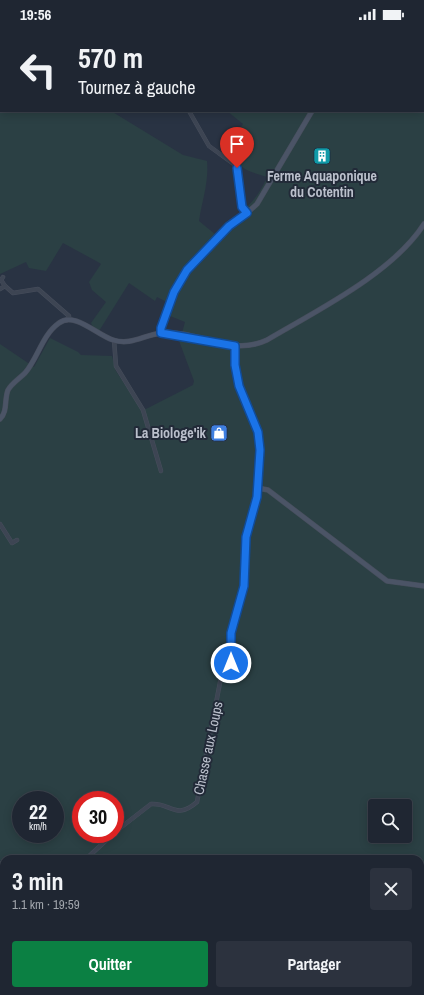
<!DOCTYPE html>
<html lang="fr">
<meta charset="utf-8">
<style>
:root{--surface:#1f2632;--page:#2c323e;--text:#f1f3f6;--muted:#a1a5ac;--line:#3c434d;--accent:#0b8043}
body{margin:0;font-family:"Archivo Narrow",sans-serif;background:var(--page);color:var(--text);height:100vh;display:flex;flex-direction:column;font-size:15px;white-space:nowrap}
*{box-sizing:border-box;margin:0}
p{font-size:13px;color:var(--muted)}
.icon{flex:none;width:22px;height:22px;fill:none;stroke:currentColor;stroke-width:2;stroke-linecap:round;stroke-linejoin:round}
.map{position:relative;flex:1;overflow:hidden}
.panel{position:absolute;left:0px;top:827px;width:424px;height:140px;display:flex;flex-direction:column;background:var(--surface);border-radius:12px 12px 0 0;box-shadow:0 2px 10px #0003,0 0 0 1px var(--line)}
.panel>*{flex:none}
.banner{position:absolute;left:0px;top:0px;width:424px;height:84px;box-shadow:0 2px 10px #0003,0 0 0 1px var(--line);background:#1f2632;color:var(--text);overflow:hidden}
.tools{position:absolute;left:368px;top:771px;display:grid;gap:8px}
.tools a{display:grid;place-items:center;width:44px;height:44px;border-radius:4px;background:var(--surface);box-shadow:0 2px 10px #0003,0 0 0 1px var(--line);font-size:20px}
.speed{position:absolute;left:12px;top:763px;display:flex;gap:8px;font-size:20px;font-weight:700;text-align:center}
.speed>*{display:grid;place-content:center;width:52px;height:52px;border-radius:50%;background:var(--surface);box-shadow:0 2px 10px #0003,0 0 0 1px var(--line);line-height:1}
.speed small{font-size:10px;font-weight:400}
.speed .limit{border:6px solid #d22;background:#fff;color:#111}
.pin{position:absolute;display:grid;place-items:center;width:34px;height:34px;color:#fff;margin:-41px -17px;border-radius:50% 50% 50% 0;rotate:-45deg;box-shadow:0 0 4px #0007}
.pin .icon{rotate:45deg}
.me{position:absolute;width:44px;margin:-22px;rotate:0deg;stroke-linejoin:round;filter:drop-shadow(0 0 3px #0008)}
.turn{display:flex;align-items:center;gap:14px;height:84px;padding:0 12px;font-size:18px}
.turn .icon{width:52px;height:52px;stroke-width:2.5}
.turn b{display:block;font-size:28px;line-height:34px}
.round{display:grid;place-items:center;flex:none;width:42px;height:42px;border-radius:4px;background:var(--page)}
.summary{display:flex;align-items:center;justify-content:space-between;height:68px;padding:0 12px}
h1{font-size:24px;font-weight:700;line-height:30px}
.action{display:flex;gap:8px;margin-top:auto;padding:8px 12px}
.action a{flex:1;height:46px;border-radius:4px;background:var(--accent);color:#fff;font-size:16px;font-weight:700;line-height:46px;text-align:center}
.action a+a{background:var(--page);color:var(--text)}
.status{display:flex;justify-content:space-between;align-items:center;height:28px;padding:0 20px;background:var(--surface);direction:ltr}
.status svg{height:11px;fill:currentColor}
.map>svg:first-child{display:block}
.green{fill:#2b4044;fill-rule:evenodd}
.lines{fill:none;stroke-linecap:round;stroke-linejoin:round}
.river{stroke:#1b2942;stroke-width:7}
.street-casing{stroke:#474e5c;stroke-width:4.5}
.secondary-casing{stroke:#474e5c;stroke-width:5.5}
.street{stroke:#3d4553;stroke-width:3.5}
.secondary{stroke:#4b5466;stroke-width:4.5}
.rail{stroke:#5f697a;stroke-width:1;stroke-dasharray:4 4;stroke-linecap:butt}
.route-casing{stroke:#114b97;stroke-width:10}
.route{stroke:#1a73e8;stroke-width:7}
.labels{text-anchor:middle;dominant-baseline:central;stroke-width:4;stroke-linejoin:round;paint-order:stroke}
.poi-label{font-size:14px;font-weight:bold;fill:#bbc0cc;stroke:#222a38}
.street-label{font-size:14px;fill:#bbc0cc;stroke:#222a38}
</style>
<div class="status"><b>19:56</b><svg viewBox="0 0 49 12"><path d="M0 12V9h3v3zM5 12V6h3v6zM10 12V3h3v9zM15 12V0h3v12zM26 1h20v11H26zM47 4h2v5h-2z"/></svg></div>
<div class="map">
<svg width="424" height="967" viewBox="0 0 424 967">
<rect width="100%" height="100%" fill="#293343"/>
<!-- green -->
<g class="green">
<path d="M0,0H25L1,1V83H111L183,127L207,133C209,154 202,173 199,193L216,207C236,185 255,179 267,149C258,146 247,144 240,137C234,132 228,128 221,124L233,111L243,96L227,83H423V1L141,0H424V967H230L221,963H420V831H4V835L0,832V316L34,339L50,310L78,324L81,327L112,328L116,343L141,381H146L193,357L194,353L178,310L182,305L185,294L170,288L173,277L157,269L155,273L129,255L99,303L94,301L91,295L106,274L92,262L89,254L101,236L98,234L63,215L46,243L29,240L26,234L0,246ZM21,772H55V806H21ZM81,772H115V806H81ZM375,778H405V808H375Z"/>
<path d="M0,892L4,894V963H144L146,967H10L0,965Z"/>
</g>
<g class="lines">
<!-- river -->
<g class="river">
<path d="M0,891L4,892"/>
<path d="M0,963L12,967"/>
<path d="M154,963C161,967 169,964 177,967"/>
</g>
<defs>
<g id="street">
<path d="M136,0V1"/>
<path d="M295,0V1"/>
<path d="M20,1L21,0"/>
<path d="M0,34L1,33"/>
<path d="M189,83L209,118L235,137L240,154L242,179L247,185"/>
<path d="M3,249L1,252L5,258"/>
<path d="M0,261L5,258L13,265L38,261L69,288V291"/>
<path d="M114,312L116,338L143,382L161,443"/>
<path d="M0,496L12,515L17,512"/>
<path d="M115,804L151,776C171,774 175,793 197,774L222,644L231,635V605L244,558L246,509L257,469L260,422L258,403L239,358L235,337V318"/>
<path d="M86,831L113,806"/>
<path d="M0,835L4,838"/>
</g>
<g id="secondary">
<path d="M344,1V0"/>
<path d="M161,305L162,296L174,264L187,242L229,197L247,185L257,176L312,83"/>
<path d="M0,391C8,383 4,372 8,362C12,355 19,351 25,345C38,330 42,307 59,295C74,283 97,307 113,312C132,318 145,306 163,305C198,302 231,329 267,312C316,283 393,245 424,196"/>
<path d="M258,460L268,462L387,553L424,558"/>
<path d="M0,886L4,887"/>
<path d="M180,963L189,967"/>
</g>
</defs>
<!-- street casing -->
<use href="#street" class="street-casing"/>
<!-- secondary casing -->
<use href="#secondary" class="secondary-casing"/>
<!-- street -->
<use href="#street" class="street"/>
<!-- secondary -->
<use href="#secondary" class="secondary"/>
<!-- rail -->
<g class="rail">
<path d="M0,857L4,860"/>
<path d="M206,963L215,967"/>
</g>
</g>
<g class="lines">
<defs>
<path id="route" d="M231,635V605L244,558L246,509L257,469L260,422L258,404L239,358L235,337V318L161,305V300L174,264L187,242L229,198L247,185L242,179L237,140"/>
</defs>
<!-- route casing -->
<use href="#route" class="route-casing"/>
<!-- route -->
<use href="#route" class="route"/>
</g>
<!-- icons -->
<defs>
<symbol id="building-square" viewBox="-11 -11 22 22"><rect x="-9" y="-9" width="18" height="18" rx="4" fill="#0f9aa8" stroke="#222a38"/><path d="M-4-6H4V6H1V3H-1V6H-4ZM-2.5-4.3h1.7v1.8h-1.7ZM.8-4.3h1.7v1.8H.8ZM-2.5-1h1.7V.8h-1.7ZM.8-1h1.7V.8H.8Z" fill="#fff"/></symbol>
<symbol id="shop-square" viewBox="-11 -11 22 22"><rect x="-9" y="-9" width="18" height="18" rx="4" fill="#3f7fe0" stroke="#222a38"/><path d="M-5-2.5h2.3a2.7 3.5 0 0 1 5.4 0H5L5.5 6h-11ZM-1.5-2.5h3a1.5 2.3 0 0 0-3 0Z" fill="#fff"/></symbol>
</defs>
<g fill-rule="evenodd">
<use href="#building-square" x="312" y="118" width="20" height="20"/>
<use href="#shop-square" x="209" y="395" width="20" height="20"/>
</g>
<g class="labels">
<!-- poi labels -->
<g class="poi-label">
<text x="322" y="148">Ferme Aquaponique<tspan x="322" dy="16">du Cotentin</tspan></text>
<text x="206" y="405" text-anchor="end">La Biologe'ik</text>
</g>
<!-- street labels -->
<g class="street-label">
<text transform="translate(208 720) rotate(-78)">Chasse aux Loups</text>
</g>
</g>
</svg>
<div class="tools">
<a><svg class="icon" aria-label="search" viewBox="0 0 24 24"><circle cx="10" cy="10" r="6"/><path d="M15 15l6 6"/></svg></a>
</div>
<div class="speed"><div>22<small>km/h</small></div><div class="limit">30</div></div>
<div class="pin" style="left:237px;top:140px;background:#d93025"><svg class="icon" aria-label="arrive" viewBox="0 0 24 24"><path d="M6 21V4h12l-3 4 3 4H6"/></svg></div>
<svg class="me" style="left:231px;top:635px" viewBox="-20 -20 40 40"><circle r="17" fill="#1a73e8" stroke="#fff" stroke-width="3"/><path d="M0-11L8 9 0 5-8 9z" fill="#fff"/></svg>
<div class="banner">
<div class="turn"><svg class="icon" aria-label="left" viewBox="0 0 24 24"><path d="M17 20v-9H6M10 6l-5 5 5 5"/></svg><div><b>570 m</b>Tournez à gauche</div></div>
</div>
<section class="panel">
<div class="summary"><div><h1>3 min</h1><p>1.1 km · 19:59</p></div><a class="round"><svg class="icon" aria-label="close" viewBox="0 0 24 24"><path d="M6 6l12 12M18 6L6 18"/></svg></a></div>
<div class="action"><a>Quitter</a><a>Partager</a></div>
</section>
</div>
